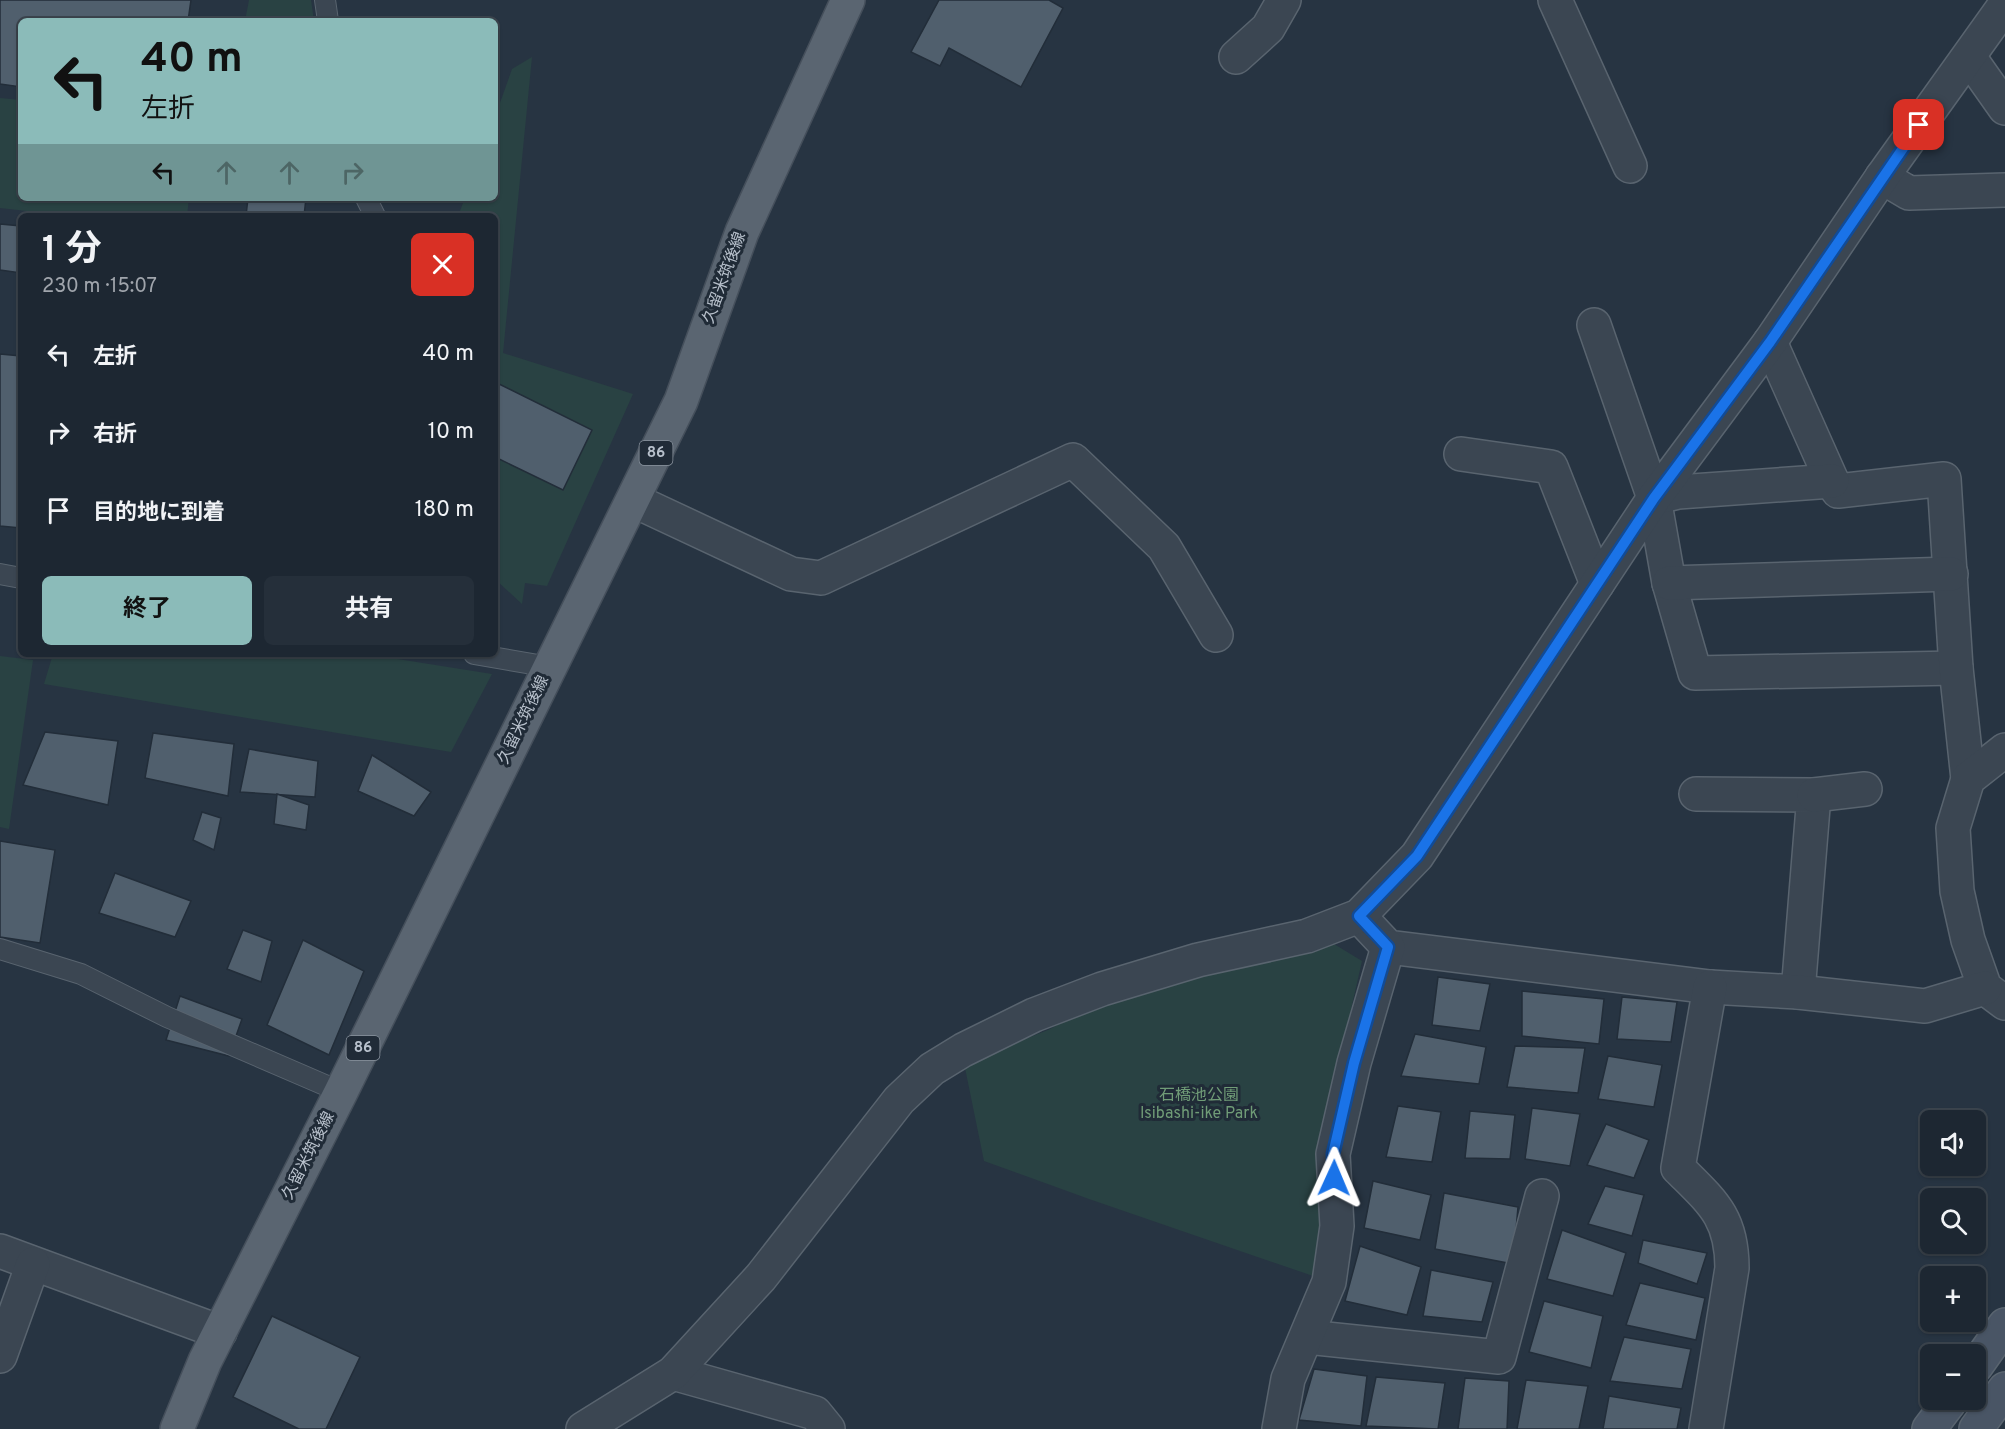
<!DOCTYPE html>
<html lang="ja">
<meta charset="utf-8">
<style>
:root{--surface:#1d2732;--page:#252f3a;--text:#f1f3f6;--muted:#a0a5ac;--line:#3b444d;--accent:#8bbbb9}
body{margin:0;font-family:Overpass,"Noto Sans JP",sans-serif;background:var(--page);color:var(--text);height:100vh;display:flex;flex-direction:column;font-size:22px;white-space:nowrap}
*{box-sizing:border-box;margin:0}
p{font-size:20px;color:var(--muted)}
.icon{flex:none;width:33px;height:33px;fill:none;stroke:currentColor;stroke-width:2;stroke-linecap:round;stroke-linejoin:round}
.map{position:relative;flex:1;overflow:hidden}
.side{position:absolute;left:18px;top:213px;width:480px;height:444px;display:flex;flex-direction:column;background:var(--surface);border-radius:9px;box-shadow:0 2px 4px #0004,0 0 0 2px var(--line)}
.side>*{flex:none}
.guide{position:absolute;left:18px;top:18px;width:480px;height:183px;border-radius:9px;box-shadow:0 2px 4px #0004,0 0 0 2px var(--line);background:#8bbbb9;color:#111;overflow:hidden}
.tools{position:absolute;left:1920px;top:1110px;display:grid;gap:12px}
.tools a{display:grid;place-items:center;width:66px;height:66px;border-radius:9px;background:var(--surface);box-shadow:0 2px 4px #0004,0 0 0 2px var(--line);font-size:30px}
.pin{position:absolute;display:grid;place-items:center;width:51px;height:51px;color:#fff;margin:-26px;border-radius:12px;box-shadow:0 3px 9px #0006}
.me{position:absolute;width:66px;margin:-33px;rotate:1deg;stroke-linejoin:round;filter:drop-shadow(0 0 4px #0008)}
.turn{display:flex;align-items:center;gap:21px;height:126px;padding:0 24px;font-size:27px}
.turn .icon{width:78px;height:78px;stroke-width:2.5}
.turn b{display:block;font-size:42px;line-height:51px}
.lanes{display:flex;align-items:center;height:57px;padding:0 24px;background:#0003;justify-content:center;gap:30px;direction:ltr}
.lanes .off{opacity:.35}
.round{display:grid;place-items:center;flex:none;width:63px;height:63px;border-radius:9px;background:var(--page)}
.summary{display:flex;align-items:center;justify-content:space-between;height:102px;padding:0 24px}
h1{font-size:36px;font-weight:700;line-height:45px}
.action{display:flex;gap:12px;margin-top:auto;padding:12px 24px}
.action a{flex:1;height:69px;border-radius:9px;background:var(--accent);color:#111;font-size:24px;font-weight:700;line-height:69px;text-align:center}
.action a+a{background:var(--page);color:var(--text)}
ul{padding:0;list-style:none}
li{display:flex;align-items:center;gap:18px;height:78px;padding:0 24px}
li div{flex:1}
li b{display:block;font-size:22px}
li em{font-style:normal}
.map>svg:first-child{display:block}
.green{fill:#294243}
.building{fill:#505f6d;stroke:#222d39;stroke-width:1.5}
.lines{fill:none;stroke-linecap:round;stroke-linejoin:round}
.lane-casing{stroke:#59646f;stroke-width:22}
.street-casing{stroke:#59646f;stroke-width:36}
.secondary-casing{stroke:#59646f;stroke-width:36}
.primary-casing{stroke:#454f5b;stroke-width:36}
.lane{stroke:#3b4652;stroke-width:20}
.street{stroke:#3b4652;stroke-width:33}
.secondary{stroke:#495565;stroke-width:33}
.primary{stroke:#5a6571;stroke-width:33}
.route-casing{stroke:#114b97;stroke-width:15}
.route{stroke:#1a73e8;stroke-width:10}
.labels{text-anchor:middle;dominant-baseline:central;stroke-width:6;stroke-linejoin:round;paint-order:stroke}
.shield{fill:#202b37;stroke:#8a949f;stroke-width:1.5}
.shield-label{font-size:15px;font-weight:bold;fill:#b8c1cc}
.street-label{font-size:16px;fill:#b8c1cc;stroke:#202b37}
.park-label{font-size:16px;fill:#709c77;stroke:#202b37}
</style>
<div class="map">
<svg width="2005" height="1429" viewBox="0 0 2005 1429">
<rect width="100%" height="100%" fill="#273442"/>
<!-- green -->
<g class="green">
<path d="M249,0H311L314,21H245Z"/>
<path d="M532,57L503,353L633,394L547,586L525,583L522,604L495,579V216H458L465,198H495V117L512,69Z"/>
<path d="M0,98L21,100V198H189L187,216H71L0,208Z"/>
<path d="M53,654H366L492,674L451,752L44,684Z"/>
<path d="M0,656L33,660L9,829L0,827Z"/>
<path d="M1329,941L1362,961L1320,1146L1322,1240L1316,1277L1089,1199L984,1161L964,1063L1048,1030L1102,1002Z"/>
</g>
<!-- building -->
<g class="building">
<path d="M0,0H191L188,21H21V87L0,84Z"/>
<path d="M939,0H1049L1063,8L1021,87L949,48L940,66L911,52Z"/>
<path d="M248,198H306L304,216H246Z"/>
<path d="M0,224L21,226V273L0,270Z"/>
<path d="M0,354L21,356V528L0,526Z"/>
<path d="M495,382L592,430L563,490L495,457Z"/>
<path d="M45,732L118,741L108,805L23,785Z"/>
<path d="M153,733L234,744L228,796L145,778Z"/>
<path d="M249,749L318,761L315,797L240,792Z"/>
<path d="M372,755L431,792L414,816L358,791Z"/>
<path d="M277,794L309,805L306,830L274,824Z"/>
<path d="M202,812L221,818L214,850L193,840Z"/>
<path d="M0,841L55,850L40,943L0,937Z"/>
<path d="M115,873L191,901L175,937L99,913Z"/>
<path d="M243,930L272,941L261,982L227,969Z"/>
<path d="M303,940L364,971L329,1055L267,1025Z"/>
<path d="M1438,977L1490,984L1480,1031L1432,1025Z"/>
<path d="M1522,991L1604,999L1599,1044L1522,1036Z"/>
<path d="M180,996L242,1019L229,1056L166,1040Z"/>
<path d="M1622,997L1677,1002L1671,1042L1617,1039Z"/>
<path d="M1415,1034L1486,1047L1479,1084L1401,1076Z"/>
<path d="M1515,1046L1585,1048L1578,1093L1507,1087Z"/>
<path d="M1608,1056L1662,1065L1654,1107L1598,1099Z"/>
<path d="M1398,1106L1441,1112L1432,1162L1386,1157Z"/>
<path d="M1532,1108L1580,1114L1570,1166L1525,1159Z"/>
<path d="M1470,1111L1515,1115L1510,1159L1465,1158Z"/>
<path d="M1606,1124L1649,1140L1634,1178L1587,1165Z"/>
<path d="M1373,1181L1431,1195L1420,1240L1364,1228Z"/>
<path d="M1605,1186L1644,1195L1632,1236L1588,1224Z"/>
<path d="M1444,1193L1518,1207L1513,1264L1435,1249Z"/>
<path d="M1562,1230L1626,1253L1613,1296L1547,1279Z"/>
<path d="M1643,1240L1707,1253L1697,1284L1638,1263Z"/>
<path d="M1360,1246L1421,1267L1407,1315L1345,1301Z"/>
<path d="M1431,1270L1493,1282L1482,1322L1423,1316Z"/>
<path d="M1640,1283L1705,1298L1696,1340L1626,1325Z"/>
<path d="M1544,1301L1603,1316L1591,1368L1529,1352Z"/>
<path d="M272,1316L360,1357L326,1429H299L233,1397Z"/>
<path d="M1624,1337L1691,1349L1682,1389L1610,1381Z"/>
<path d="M1314,1369L1367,1376L1361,1426L1299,1420Z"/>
<path d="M1376,1377L1445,1383L1438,1429L1366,1426Z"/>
<path d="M1465,1378L1509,1381L1507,1429H1458Z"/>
<path d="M1526,1380L1588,1386L1579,1429H1517Z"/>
<path d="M1609,1396L1681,1408L1677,1429H1603Z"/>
</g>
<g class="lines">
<defs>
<g id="lane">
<path d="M325,0L328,21"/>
<path d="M366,198L375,216"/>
<path d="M0,574L21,578"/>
<path d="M474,654L550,667"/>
<path d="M0,949L81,974L167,1017L341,1092"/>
</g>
<g id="street">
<path d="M1555,0L1630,166"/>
<path d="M1236,57L1268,28L1284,0"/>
<path d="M1969,57L2005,108"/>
<path d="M1882,177L1909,193L2005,190"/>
<path d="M1594,325L1654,498L1669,583L1695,673L1956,668"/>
<path d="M1770,342L1832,481L1838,491L1944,479L1956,668L1968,779"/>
<path d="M1461,454L1551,467L1597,584"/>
<path d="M1654,498L1678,492L1832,481"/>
<path d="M633,500L791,574L821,578L1073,460L1164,547L1216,635"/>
<path d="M1669,583L1951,574"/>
<path d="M2005,750L1968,779L1953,828L1957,891L1968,940L1985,988L2005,1003"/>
<path d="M1696,794L1814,795L1798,992"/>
<path d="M1814,795L1865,789"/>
<path d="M1359,916L1388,947L1710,987L1798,992L1925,1006L1985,988"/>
<path d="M0,1251L220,1332"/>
<path d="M1307,1337L1499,1357L1542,1196"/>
<path d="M0,1356L33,1264"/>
<path d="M673,1373L815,1413L828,1429"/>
<path d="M583,1429L673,1373L761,1277L899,1100L932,1069L963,1050L1034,1015L1102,989L1198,960L1307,936L1359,916L1417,856L1654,498L1770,342L1882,177L2005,5"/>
<path d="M1279,1429L1288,1379L1329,1282L1337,1226L1333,1154L1354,1063L1388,947"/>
<path d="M1706,1429L1732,1268C1732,1217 1712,1202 1678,1168L1710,987"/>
</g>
<g id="secondary">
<path d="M1976,1366L2005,1325"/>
<path d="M1929,1429L1951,1400"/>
<path d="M1976,1429L2005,1389"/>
</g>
<path id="primary" d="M177,1429L205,1361L341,1092L681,401L742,232L848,0"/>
</defs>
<!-- lane casing -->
<use href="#lane" class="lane-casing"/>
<!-- street casing -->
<use href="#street" class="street-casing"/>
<!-- secondary casing -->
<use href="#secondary" class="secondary-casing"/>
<!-- primary casing -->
<use href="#primary" class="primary-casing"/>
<!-- lane -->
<use href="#lane" class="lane"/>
<!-- street -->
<use href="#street" class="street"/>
<!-- secondary -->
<use href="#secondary" class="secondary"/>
<!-- primary -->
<use href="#primary" class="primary"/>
</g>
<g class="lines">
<defs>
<path id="route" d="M1334,1178L1333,1154L1354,1063L1388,947L1359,916L1417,856L1654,498L1770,342L1919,125"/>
</defs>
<!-- route casing -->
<use href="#route" class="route-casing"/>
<!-- route -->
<use href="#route" class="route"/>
</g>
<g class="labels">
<!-- shield labels -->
<g class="shield">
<rect x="639.5" y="441" width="33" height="24" rx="4.5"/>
<rect x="346.5" y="1036" width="33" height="24" rx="4.5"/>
</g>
<g class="shield-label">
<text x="656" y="453">86</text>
<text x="363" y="1048">86</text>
</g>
<!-- street labels -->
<g class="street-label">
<text transform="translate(725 278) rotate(-70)">久留米筑後線</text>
<text transform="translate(524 720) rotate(-64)">久留米筑後線</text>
<text transform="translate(309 1156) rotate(-63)">久留米筑後線</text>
</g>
<!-- park labels -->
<g class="park-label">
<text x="1199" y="1096">石橋池公園<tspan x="1199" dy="18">Isibashi-ike Park</tspan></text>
</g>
</g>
</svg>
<div class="tools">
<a><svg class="icon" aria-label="sound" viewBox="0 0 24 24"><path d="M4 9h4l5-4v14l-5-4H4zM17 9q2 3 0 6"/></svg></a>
<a><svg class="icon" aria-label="search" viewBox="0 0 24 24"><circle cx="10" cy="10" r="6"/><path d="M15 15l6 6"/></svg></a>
<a>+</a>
<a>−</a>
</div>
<div class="pin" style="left:1919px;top:125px;background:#d93025"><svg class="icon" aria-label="arrive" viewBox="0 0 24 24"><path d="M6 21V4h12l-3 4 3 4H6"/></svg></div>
<svg class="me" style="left:1334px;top:1178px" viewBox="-20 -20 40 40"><path d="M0-17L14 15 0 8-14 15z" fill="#1a73e8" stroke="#fff" stroke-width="4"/></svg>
<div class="guide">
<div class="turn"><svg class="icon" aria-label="left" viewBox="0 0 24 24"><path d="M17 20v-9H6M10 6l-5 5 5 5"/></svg><div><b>40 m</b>左折</div></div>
<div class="lanes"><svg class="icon" aria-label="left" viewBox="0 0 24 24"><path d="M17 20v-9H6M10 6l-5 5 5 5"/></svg><svg class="icon off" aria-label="ahead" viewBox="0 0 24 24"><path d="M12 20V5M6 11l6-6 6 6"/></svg><svg class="icon off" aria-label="ahead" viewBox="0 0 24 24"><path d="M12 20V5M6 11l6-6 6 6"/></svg><svg class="icon off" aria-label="right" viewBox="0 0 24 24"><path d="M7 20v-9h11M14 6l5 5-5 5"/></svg></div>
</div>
<section class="side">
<div class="summary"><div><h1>1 分</h1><p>230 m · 15:07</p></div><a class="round" style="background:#d93025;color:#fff"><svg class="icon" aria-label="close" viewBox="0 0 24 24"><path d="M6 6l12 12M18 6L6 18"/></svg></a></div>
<ul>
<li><svg class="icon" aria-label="left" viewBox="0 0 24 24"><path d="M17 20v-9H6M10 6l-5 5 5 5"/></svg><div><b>左折</b></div><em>40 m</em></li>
<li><svg class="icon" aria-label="right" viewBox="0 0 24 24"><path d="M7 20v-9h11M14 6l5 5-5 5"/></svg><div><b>右折</b></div><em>10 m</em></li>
<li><svg class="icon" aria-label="arrive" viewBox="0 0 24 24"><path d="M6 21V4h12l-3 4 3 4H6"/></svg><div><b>目的地に到着</b></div><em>180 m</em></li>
</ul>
<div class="action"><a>終了</a><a>共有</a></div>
</section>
</div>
